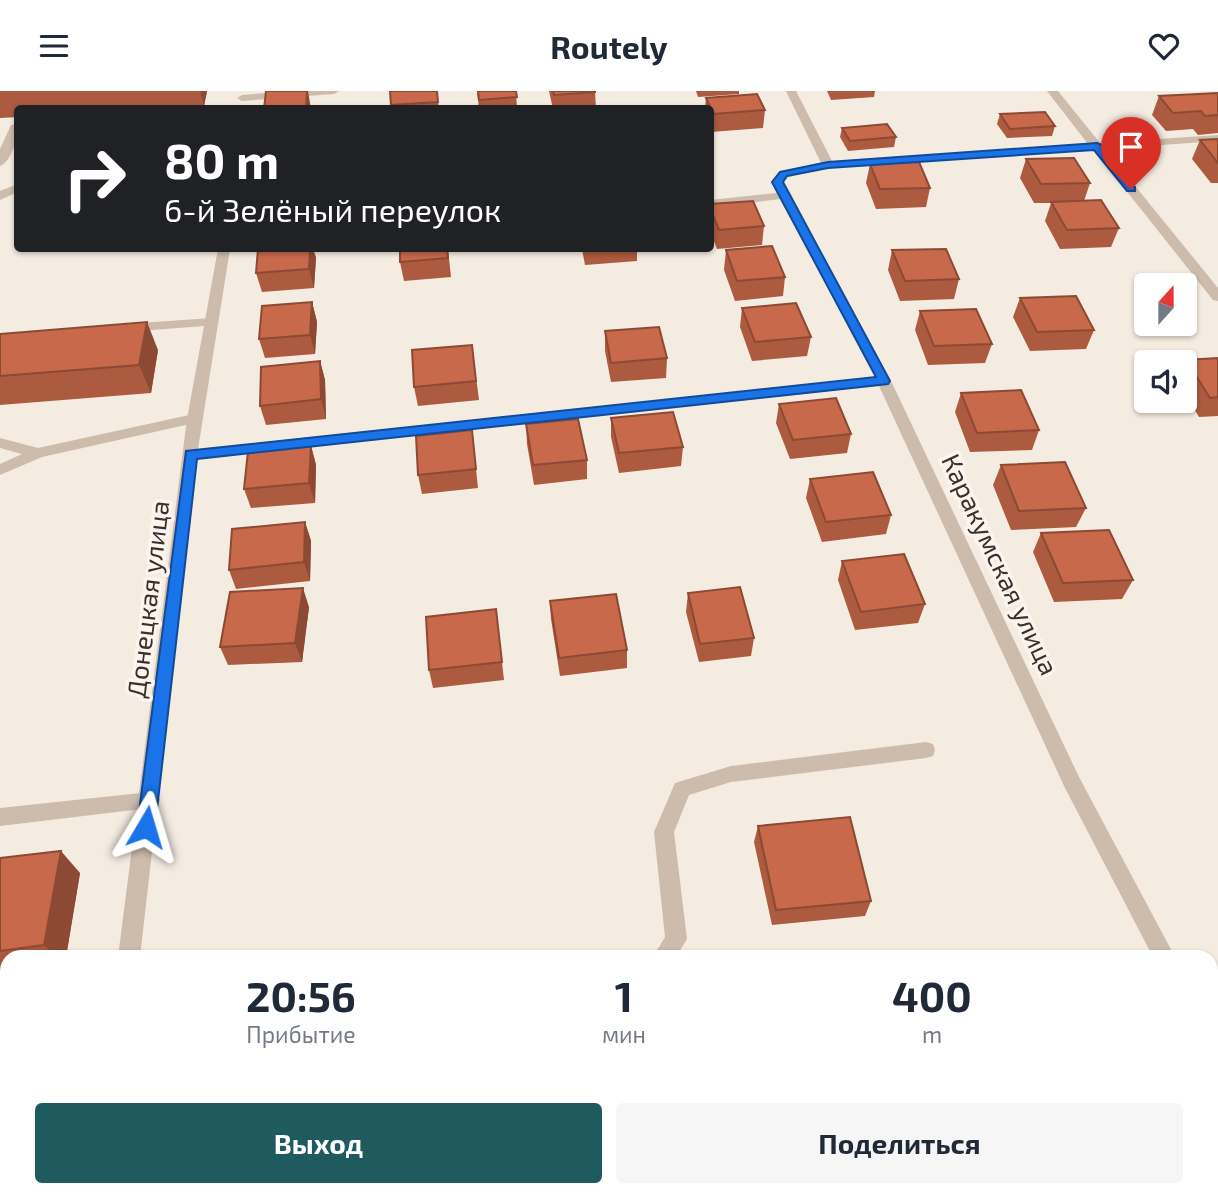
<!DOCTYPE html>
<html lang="ru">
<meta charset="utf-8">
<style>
:root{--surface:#fff;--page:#f6f6f7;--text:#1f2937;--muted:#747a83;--accent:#1f5a5e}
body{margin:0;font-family:"Exo 2",sans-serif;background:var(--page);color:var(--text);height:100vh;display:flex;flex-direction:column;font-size:26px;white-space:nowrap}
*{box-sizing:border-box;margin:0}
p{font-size:23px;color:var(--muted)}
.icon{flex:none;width:38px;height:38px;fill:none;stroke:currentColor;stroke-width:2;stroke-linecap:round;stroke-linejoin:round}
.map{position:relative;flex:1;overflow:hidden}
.drawer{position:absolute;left:0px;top:859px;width:1218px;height:247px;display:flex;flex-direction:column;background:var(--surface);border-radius:21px 21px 0 0;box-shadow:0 2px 5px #0004}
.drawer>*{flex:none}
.guide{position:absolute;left:14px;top:14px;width:700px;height:147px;border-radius:7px;box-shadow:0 2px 5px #0004;background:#202124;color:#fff;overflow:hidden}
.needle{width:46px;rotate:21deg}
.fabs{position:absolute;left:1134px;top:182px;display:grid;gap:14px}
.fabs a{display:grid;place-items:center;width:63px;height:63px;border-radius:7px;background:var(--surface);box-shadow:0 2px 5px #0004;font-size:35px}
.pin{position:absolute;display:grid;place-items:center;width:60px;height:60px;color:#fff;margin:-72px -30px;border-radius:50% 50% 50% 0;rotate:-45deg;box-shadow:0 0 7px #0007}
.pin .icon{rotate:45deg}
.me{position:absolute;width:77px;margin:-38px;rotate:7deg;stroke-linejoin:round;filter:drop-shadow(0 0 5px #0008)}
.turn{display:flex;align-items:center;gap:24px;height:147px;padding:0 35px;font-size:32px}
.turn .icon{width:91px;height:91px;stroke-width:2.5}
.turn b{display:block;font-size:49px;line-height:60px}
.eta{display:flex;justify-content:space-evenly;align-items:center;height:119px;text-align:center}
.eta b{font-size:42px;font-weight:700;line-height:49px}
.primary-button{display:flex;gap:14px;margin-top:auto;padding:14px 35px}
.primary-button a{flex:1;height:80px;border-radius:7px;background:var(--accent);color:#fff;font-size:28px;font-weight:700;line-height:80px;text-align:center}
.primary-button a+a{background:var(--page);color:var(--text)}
header{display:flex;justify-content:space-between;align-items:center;height:91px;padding:0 35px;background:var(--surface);font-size:32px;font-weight:700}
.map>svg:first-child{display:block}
.green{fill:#b8c4a0}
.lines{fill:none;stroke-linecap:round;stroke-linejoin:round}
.lane{fill:#cdbbac;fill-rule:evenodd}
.street{fill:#cdbbac;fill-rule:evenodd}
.wall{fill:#ac5a40}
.shaded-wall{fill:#8c4a34}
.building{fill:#c8694b;stroke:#8c4a34;stroke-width:2}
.route{fill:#1a73e8;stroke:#114b97;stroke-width:2}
.labels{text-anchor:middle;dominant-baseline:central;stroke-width:7;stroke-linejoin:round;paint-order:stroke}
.street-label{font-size:26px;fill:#3b302b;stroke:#fbf5ee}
</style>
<header><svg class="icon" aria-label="menu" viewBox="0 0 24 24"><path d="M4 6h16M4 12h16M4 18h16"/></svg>Routely<svg class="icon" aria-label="heart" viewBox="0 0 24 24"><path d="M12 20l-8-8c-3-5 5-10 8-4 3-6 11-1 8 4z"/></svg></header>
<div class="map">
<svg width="1218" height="1105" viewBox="0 0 1218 1105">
<rect width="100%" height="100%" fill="#f4ebe1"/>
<!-- green -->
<path class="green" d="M1211,1048L1218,1065V1105H0L7,1073V1099H1211Z"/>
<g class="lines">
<!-- lane -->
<g class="lane">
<path d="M18,33C18,46 12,70 0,75V58L11,34Z"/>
<path d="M18,93V101L0,109V100Z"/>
<path d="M212,227L219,231L217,234L126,241L119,237L126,233Z"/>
<path d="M194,323L201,328L199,331L42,366L0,384V373L22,363L0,357V347L38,357Z"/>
<path d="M150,701L157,703L160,709L157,715L150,717L0,735V717Z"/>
</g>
<!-- street -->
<g class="street">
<path d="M292,0H339L334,3L242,10L237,7L242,4Z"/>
<path d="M786,0H796L832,70L1088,53L1047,0H1058L1100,52L1218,44V50L1105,58L1218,197V210L1213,209L1094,59L828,77L788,86L783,91L891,290L1079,686L1175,866H1153L1065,697L879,295L197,368L140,866H118L187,328L218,158H230L198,358L875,286L780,108L710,117V109L777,102L771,91L780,81L821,72Z"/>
<path d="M926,651L933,653L935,659L933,665L926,667L731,691L689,704L674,741L687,848L676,866H653L665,846L654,741L675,692L731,675Z"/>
<path d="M1211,946L1218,949V982L1211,979Z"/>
<rect x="0" y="986" width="7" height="22"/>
</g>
</g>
<!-- wall -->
<g class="wall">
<path d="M0,0H207L204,15L156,18H18V26L0,27Z"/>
<path d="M390,0H437L439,18H391Z"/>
<path d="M477,0H516L517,18H479Z"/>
<path d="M549,0H595L596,18H553Z"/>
<path d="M696,0H739V3L698,6Z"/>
<path d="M827,0H875L874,6L831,9Z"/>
<path d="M1218,2V42L1198,44L1193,38L1166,40L1152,24L1159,5Z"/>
<path d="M706,7L765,19L763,37L711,41L710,18H705Z"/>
<path d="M1000,23L1055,35L1052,45L1007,47L997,33Z"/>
<path d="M842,37L896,46L894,56L848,60L840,46Z"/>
<path d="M1218,48V92H1211L1192,68L1200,49Z"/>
<path d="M1026,68L1090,92L1084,110L1119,137L1111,156L1060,158L1045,130L1051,112H1034L1020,87Z"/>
<path d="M870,73L930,97L926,116L876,118L866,92Z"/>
<path d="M710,113L764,135L762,154L717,158L710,140Z"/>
<path d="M448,158L451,186L404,190L400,171Z"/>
<path d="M582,158H637V170L585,174Z"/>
<path d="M726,159L785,186L783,205L735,210L724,179Z"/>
<path d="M892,159L959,188L954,208L900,210L888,179Z"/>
<path d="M316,166L314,197L262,201L256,182Z"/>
<path d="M1020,207L1094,239L1086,258L1030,260L1013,226Z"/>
<path d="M312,211L317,231L315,263L265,267L259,248Z"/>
<path d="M742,217L811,246L807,265L752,270L740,236Z"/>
<path d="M920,220L992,253L985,272L928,274L915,239Z"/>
<path d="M605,240L667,267L666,287L611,291L605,260Z"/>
<path d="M0,243L158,259L151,302L0,314Z"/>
<path d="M472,254L479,309L418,315L414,296Z"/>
<path d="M1218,267V325L1199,326L1185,302V272L1186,269Z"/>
<path d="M320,270L325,289L326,328L266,334L260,315Z"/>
<path d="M961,302L1039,339L1032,359L970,361L955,321Z"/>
<path d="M779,313L851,343L847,362L790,368L776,332Z"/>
<path d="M611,327L683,356L681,375L619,382L611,346Z"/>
<path d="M526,333L587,369V388L534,394L527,353Z"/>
<path d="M472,339L478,397L422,403L418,384Z"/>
<path d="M311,355L316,374L315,412L251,417L244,398Z"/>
<path d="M1001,374L1086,417L1076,436L1011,439L993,394Z"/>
<path d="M810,388L891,424L886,443L822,451L806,407Z"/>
<path d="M305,431L311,450L310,490L236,498L229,479Z"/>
<path d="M1041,442L1133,489L1122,508L1054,511L1033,461Z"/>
<path d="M842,470L925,513L918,532L855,539L838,489Z"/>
<path d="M688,502L754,547L751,565L699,571L686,521Z"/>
<path d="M550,510L627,559V577L560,585L551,528Z"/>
<path d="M309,516L302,571L228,574L220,556Z"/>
<path d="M496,518L504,589L433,597L429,579Z"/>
<path d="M758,735L871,810L865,825L772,834L754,751Z"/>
<path d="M0,767L80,782L66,866H7V882L0,883Z"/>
</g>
<!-- shaded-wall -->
<g class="shaded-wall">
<path d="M200,0H207L204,15Z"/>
<path d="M307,0H308L311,18L306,17Z"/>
<path d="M310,158H313L316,166L314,197L309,178Z"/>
<path d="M312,211L317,231L315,263L310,244Z"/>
<path d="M147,231L158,259L151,302L139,274Z"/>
<path d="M320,270L325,289L326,328L321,308Z"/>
<path d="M311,355L316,374L315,412L309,392Z"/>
<path d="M305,431L311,450L310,490L304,471Z"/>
<path d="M303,497L309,516L302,571L295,552Z"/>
<path d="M61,760L80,782L66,866H57L44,854Z"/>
</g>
<!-- building -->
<g class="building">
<path d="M266,0H307L306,17L264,18Z"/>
<path d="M390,0H437L438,11L391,14Z"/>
<path d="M478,0H516L517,6L479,9Z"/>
<path d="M553,0H595V1L554,4Z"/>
<path d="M1218,2V24L1205,25L1201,20L1173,22L1159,5Z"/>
<path d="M757,3L765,19L713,23L706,7Z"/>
<path d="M1045,21L1055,35L1010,38L1000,23Z"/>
<path d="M887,33L896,46L850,50L842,37Z"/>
<path d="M1218,48V72L1200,49Z"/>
<path d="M1074,67L1090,92L1041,93L1026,68Z"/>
<path d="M919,71L930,97L880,98L870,73Z"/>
<path d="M1101,109L1119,137L1067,139L1051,111Z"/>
<path d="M753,110L764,135L719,139L710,117V113Z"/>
<path d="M772,155L785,186L737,190L726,159Z"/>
<path d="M258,158H310L309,178L256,182Z"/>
<path d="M400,158H447L448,167L400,171Z"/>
<path d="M946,158L959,188L905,190L892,159Z"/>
<path d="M1076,205L1094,239L1037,241L1020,207Z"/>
<path d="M312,211L310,244L259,248L262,215Z"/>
<path d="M796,212L811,246L755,251L742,217Z"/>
<path d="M976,218L992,253L934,255L920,220Z"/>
<path d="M147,231L139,274L0,285V243Z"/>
<path d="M659,236L667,267L611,272L605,240Z"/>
<path d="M472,254L476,290L414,296L412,259Z"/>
<path d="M1218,267V306L1210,307L1186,269Z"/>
<path d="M320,270L321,308L260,315L261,276Z"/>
<path d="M1021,299L1039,339L977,342L961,302Z"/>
<path d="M836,307L851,343L793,349L779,313Z"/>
<path d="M673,321L683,356L619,362L611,327Z"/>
<path d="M578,328L587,369L533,374L526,333Z"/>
<path d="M472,339L476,378L418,384L416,345Z"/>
<path d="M311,355L309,392L244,398L248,360Z"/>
<path d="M1065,371L1086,417L1019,420L1001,374Z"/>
<path d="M873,381L891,424L826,431L810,388Z"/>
<path d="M305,431L304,471L229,479L232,438Z"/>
<path d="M1109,439L1133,489L1063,492L1041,442Z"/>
<path d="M904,463L925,513L861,521L842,470Z"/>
<path d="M740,496L754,547L700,553L688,502Z"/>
<path d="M303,497L295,552L220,556L230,501Z"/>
<path d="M616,503L627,559L559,567L550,510Z"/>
<path d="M496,518L502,571L429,579L426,526Z"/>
<path d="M850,726L871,810L776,819L758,735Z"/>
<path d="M61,760L44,854L0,860V767Z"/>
</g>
<!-- route -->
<path class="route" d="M1097,52L1100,53L1135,96V100H1127L1094,59L828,77L787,85L783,91L890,290L888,293L197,368L155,736L153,741L146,744L140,741L137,736L186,360L876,286L772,91L780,81L828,71Z"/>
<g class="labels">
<!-- street labels -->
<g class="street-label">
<text transform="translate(1001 473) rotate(65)">Каракумская улица</text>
<text transform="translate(147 508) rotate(-83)">Донецкая улица</text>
</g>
</g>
</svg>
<div class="fabs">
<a><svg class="needle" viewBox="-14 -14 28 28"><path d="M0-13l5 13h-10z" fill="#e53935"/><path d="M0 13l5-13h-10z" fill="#747a83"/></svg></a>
<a><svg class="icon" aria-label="sound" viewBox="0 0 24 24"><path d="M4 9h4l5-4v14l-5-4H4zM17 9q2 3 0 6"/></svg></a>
</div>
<div class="pin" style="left:1131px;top:98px;background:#d93025"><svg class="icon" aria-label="arrive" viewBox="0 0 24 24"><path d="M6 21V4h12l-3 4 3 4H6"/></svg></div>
<svg class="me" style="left:146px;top:736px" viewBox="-20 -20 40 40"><path d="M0-17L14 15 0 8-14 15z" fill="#1a73e8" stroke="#fff" stroke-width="4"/></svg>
<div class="guide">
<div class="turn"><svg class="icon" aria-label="right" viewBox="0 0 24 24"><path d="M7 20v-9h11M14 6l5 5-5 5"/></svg><div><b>80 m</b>6-й Зелёный переулок</div></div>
</div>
<section class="drawer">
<div class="eta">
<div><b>20:56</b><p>Прибытие</p></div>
<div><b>1</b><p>мин</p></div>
<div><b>400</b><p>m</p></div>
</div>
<div class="primary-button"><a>Выход</a><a>Поделиться</a></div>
</section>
</div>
